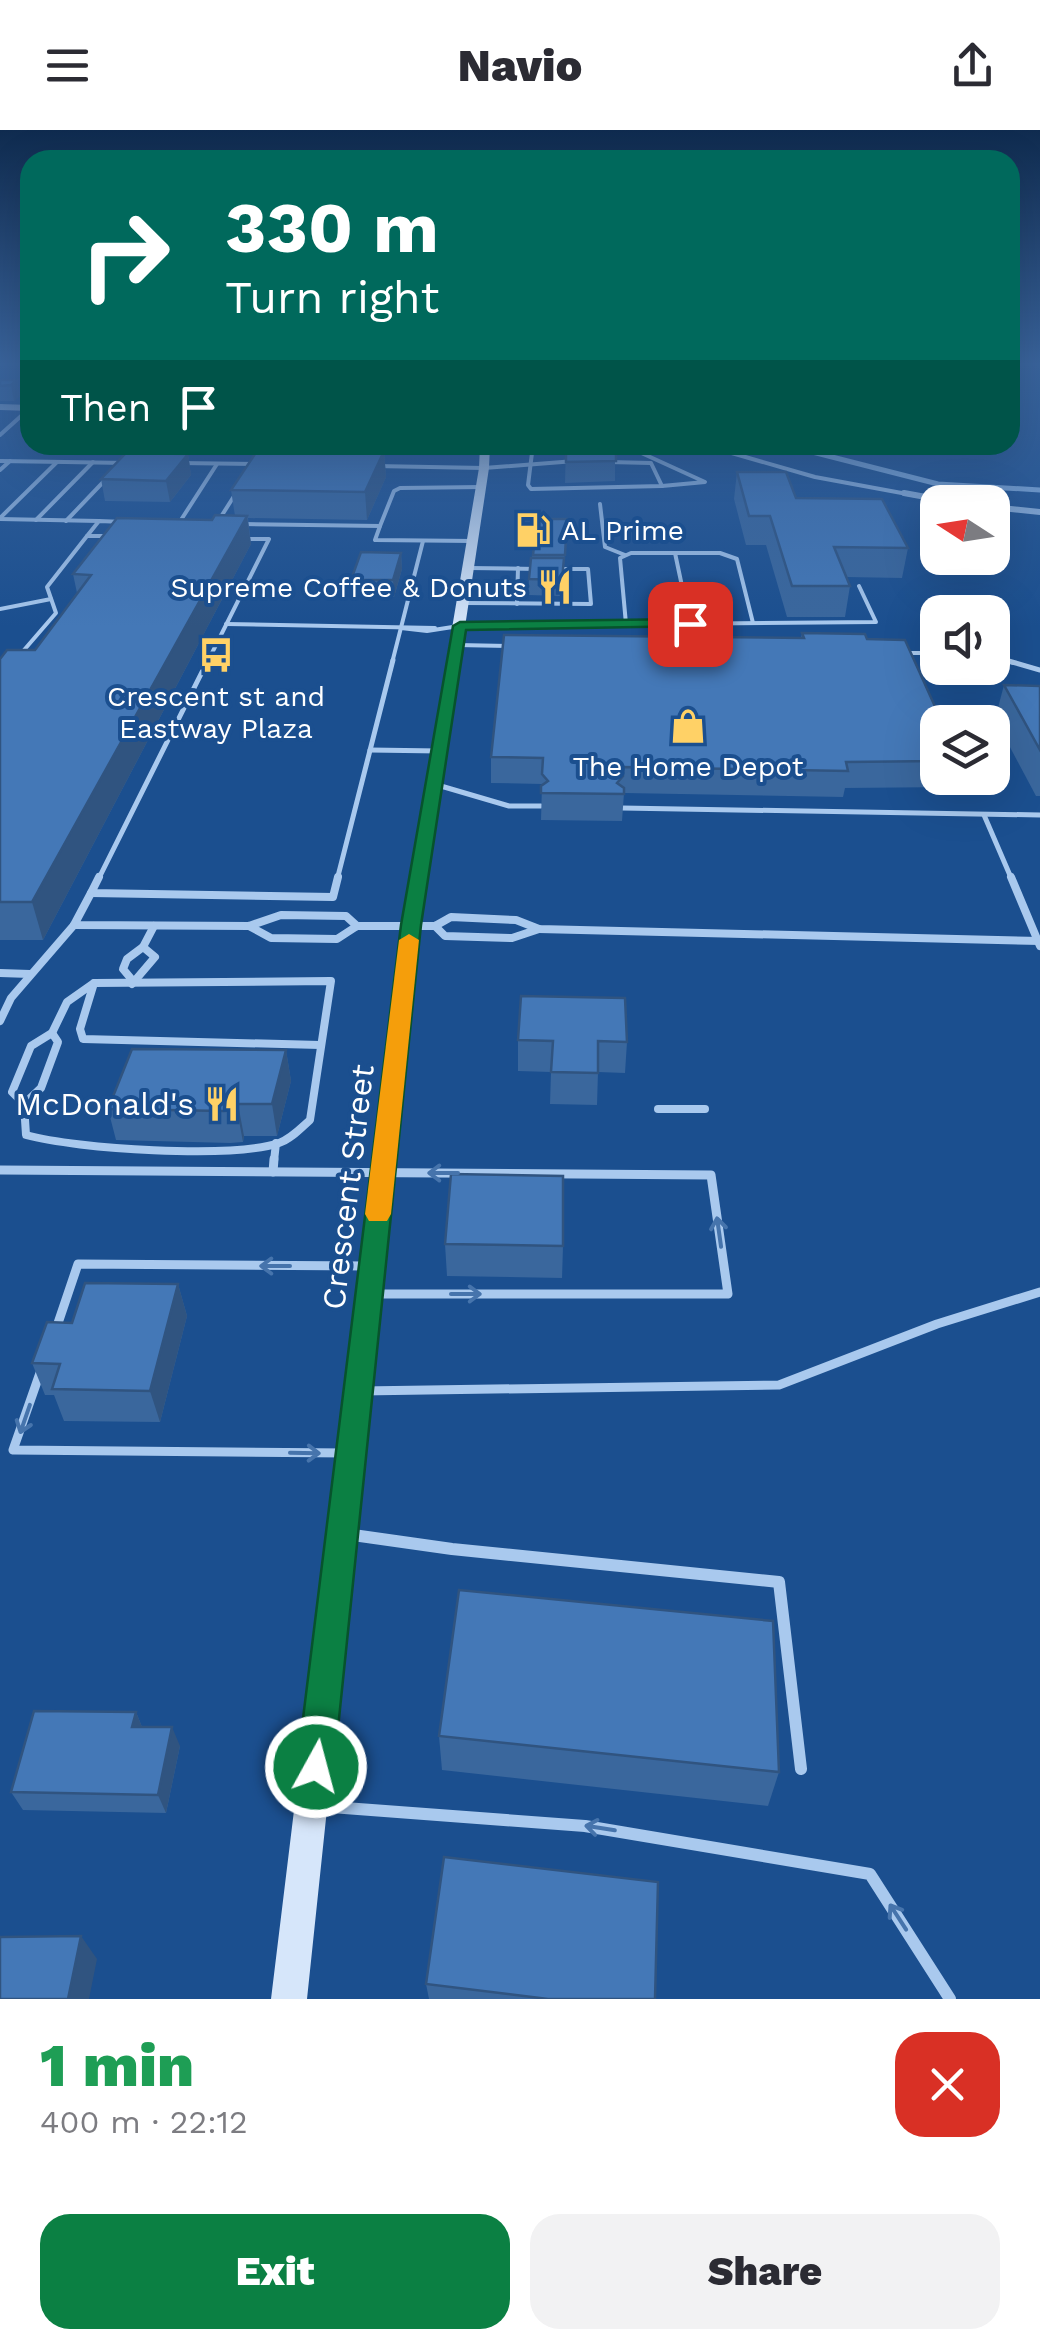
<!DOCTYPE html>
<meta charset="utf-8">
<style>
:root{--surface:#fff;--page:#f2f2f3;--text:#2b2b33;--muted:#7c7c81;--accent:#0b8043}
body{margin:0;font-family:"Work Sans",sans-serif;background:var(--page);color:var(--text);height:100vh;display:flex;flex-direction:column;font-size:38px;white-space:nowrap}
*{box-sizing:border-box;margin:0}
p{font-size:32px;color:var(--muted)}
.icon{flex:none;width:55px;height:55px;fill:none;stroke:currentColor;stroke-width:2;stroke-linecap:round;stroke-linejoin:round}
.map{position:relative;height:1869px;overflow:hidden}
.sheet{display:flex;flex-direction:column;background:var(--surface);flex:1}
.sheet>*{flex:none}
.hud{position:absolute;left:20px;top:20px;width:1000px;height:305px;border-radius:30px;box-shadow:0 10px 40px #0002;background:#00695c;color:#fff;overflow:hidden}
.needle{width:65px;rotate:282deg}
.buttons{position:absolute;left:920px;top:355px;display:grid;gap:20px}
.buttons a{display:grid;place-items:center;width:90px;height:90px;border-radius:20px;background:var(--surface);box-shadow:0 10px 40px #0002;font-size:50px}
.pin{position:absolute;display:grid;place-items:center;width:85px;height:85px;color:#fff;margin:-42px;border-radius:20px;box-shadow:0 5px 15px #0006}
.me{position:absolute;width:110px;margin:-55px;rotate:7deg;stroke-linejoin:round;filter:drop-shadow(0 0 8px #0008)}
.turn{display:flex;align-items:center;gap:35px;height:210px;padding:0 40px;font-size:45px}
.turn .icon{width:130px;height:130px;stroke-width:2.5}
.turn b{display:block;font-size:70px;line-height:85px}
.then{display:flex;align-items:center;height:95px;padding:0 40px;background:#0003;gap:20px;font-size:38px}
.round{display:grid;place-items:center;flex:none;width:105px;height:105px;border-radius:30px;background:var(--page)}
.summary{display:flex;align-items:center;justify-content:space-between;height:170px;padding:0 40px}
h1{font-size:60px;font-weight:800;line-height:75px;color:#1e9e55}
.action{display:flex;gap:20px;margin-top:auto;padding:20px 40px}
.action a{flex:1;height:115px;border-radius:30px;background:var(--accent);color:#fff;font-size:40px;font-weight:800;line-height:115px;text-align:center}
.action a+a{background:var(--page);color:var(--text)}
header{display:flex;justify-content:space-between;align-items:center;height:130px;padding:0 40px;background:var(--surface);font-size:45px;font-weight:800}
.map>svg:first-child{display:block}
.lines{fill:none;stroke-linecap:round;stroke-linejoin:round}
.stream{stroke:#9cc4f0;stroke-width:5}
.lane-far4{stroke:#a9c9ee;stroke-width:4}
.lane-far3{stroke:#a9c9ee;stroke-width:5}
.lane-far2{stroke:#a9c9ee;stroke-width:8}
.lane-far1{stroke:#a9c9ee;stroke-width:9}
.lane{stroke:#a9c9ee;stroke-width:12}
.street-far1{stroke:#a9c9ee;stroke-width:4}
.street{stroke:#a9c9ee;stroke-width:6}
.secondary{fill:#d6e6fa;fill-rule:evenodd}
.wall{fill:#3a679d}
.shaded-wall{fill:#305480}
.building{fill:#4478b7;stroke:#305480;stroke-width:2.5}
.oneway{stroke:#4674ac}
.route{fill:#0b8043;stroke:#07532c;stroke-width:2.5}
.slow{fill:#f59e0b}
.labels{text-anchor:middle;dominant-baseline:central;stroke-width:8;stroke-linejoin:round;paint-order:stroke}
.far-poi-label{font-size:28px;fill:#fff;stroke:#1b4f8f}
.poi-label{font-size:32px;fill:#fff;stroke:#1b4f8f;text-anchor:end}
.street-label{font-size:32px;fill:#fff;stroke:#1b4f8f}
</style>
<header><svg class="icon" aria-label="menu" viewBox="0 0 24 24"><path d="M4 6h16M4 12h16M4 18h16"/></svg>Navio<svg class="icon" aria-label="share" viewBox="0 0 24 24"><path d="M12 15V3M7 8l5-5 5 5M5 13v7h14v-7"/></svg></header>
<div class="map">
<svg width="1040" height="1869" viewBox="0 0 1040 1869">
<rect width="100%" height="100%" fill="#1b4f8f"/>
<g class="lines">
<!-- stream -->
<path class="stream" d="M785,315L938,354L1040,360"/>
<!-- lane-far4 -->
<g class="lane-far4">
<path d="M533,315L528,355L531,359L662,356L651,333L609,332"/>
<path d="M637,321L705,352L662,356"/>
<path d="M484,338L575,331"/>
<path d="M0,340L10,331"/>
<path d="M600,374L605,417L625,425"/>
<path d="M0,388L57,332"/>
<path d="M0,389L99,391"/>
<path d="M36,390L93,332"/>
<path d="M66,391L108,347"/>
<path d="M179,393L217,334"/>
<path d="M217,393L236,363"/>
<path d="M243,394L380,396L375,410L473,411"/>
<path d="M380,396L394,361L400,358L481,357"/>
<path d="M110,406H87L99,391L124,392"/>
<path d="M675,423L690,494"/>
<path d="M469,438L537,439"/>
<path d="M463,473L591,474L588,439H556"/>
<path d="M517,474L518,438"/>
<path d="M0,479L51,469"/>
<path d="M226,494L435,498"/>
<path d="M626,494L620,428L631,423H720L737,429L753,493"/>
<path d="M401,498L427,501L459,496L876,492L859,456"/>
<path d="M457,515L508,516"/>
<path d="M902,523H938"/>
<path d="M18,527L56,483L47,457L87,406"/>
<path d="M992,527L1014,533"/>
<path d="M207,533L269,409H244"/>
<path d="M392,533L423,411"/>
</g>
<!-- lane-far3 -->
<g class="lane-far3">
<path d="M1005,530L1040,540"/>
<path d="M370,620L439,621"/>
<path d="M434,654L509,676H541"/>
<path d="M622,678L1040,685"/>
<path d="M984,685L1012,750"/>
<path d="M98,750L208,530"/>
<path d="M337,750L393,530"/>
</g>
<!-- lane-far2 -->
<g class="lane-far2">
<path d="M99,747L91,763L333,767L338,747"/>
<path d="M1011,747L1040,816"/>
<path d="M91,763L74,795L249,796L281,785L346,786L357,796"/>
<path d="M249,796L271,808L337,809L357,796H435L451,787L516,790L539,799L1040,811"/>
<path d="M435,796L445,806L512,808L539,799"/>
<path d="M0,843L30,844"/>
<path d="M133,851L123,839L127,829L143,817L154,796"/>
<path d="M331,851L310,990C301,998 291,1009 279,1013C231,1029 77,1019 26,1005L24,974L12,962L31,916L52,903L67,872L94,853Z"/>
<path d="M94,853L80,899L83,909L320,915"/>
<path d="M132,854L155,827L143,817"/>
<path d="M0,891L11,868L74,795"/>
<path d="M24,974L41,958L58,912L52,903"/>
<path d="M658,979H705"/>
<path d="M274,1031L276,1013"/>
</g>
<!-- lane-far1 -->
<g class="lane-far1">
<path d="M0,1040L711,1045L728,1164H373"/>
<path d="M273,1042L274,1029"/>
<path d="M55,1202L78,1134L368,1136"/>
<path d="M40,1243L13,1320L348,1323"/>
<path d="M361,1261L779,1255L937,1194L1040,1162"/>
</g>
<!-- lane -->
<g class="lane">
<path d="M346,1404L452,1419L779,1452L801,1639"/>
<path d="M318,1676L585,1696L870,1744L950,1869"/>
</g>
<!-- street-far1 -->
<g class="street-far1">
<path d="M0,305L30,278"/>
<path d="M704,315L815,347L918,366"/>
<path d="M0,331L128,333"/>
<path d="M180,333L258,334"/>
<path d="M375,336L484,338"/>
</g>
<!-- street -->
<g class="street">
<path d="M904,363L953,372"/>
<path d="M992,377L1040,382"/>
</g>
<!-- secondary -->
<g class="secondary">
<path d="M0,274L30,275V281L0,280Z"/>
<path d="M480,315H490L489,338L420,795L307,1869H271L402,795L479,338Z"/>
</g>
</g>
<!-- wall -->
<g class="wall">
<path d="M0,250H17L20,266L14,271H0Z"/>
<path d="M566,315H615V351L565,353Z"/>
<path d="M281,319L384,321L386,347L367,390L248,388L251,414L43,810H0V529L35,520L77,463L73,444L212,390L235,386L231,360Z"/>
<path d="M188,324L191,345L170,372L105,371L101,349Z"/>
<path d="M737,342L908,418L902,448L846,447L850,456L845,487H787L766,415H746L734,369Z"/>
<path d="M537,389H567L562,466L528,465L529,449Z"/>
<path d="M401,423L402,439L394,467L353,466L351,450Z"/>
<path d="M802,503L867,509L938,592V648H955L953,657L845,658L843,667L624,663L622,691L541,690L542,654L491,653V627L801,508Z"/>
<path d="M1004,555L1040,556V666H1036L995,589Z"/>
<path d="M518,910L627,912L625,943L598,942L597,975L550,974L551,942L518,941Z"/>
<path d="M286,920L291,951L277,1006H244L243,1012L230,1013L116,1010L108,979Z"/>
<path d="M445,1114L563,1116L562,1148L447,1146Z"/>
<path d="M178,1154L187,1186L160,1292L64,1291L54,1265H45L32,1233L72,1193Z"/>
<path d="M136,1582L142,1597L180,1616L166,1683L23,1680L11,1662Z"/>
<path d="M439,1606L779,1642L768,1676L442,1640Z"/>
<path d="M426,1854L655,1869H429Z"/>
</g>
<!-- shaded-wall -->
<g class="shaded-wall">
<path d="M17,250L20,266L14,271L11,255Z"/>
<path d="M384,321L386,347L367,390L365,362Z"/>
<path d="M188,324L191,345L170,372L166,351Z"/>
<path d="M247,386L251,414L43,810L32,772Z"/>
<path d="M401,423L402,439L394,467L393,450Z"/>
<path d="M286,920L291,951L277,1006L272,974Z"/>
<path d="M238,974L244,1006L243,1012L237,980Z"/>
<path d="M178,1154L187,1186L160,1292L150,1261Z"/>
<path d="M136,1582L144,1602L132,1597Z"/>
<path d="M172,1597L180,1616L166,1683L158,1665Z"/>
<path d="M81,1806L97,1829L89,1869H68Z"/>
</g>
<!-- building -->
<g class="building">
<path d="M0,250H17L11,255L0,256Z"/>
<path d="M261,315L281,319L384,321L365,362L231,360Z"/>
<path d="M616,318V331L566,332V319Z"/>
<path d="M126,323L188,324L166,351L101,349Z"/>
<path d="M737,342H786L796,368L882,369L908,418L834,417L850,456H792L770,386H749Z"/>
<path d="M215,385L247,386L32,772H0V529L7,520H35L91,445L73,444L117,388L212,390Z"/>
<path d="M537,389H567L565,425H533Z"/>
<path d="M361,422L401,423L393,450H351Z"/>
<path d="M531,428H564L562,450L529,449Z"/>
<path d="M802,503L865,504L867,509L905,510L942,592H938V631L846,632L848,641L623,637V646L617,653L624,658V664L541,663V656L548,651L542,644L543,628L491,627L504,505L804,508Z"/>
<path d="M1004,555L1040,556V620Z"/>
<path d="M521,866L625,868L627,912L598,911V943L551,942L553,911L518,910Z"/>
<path d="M132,919L286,920L272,974H238L237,980L224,981L108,979Z"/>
<path d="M451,1044L563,1046V1116L445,1114Z"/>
<path d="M85,1153L178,1154L150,1261L52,1259L60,1234L32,1233L47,1192L72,1193Z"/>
<path d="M459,1460L773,1491L779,1642L439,1606Z"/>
<path d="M34,1581L136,1582L132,1597H172L158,1665L11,1662Z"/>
<path d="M444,1727L658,1752L655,1869H548L426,1854Z"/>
<path d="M81,1806L68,1869H0V1807Z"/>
</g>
<!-- one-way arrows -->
<defs><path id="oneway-shaft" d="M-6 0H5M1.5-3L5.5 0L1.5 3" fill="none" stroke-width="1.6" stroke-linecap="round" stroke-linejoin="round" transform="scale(2.5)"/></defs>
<g class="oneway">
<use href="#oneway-shaft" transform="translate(443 1043) rotate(-180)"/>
<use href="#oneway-shaft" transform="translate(719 1102) rotate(-98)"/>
<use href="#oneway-shaft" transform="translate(275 1136) rotate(-180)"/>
<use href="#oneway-shaft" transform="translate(466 1164)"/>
<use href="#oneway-shaft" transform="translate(25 1289) rotate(109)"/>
<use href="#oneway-shaft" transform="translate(305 1323) rotate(1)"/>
<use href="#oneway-shaft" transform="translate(600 1698) rotate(-171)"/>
<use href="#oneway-shaft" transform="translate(898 1787) rotate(-123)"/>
</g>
<!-- sky -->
<linearGradient id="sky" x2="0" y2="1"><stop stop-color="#0f2b4f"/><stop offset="0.47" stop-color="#39639b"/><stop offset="1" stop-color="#39639b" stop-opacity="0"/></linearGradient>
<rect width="1040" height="497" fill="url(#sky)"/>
<!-- route -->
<path class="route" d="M690,489L697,494L695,496L466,500L421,795L334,1637L329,1650L316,1655L302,1650L297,1637L401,795L453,496L460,492Z"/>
<!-- slow -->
<path class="slow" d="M409,804L419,810L391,1084L387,1091H369L365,1084L399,810Z"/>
<!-- icons -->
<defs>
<symbol id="fuel-bare" viewBox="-9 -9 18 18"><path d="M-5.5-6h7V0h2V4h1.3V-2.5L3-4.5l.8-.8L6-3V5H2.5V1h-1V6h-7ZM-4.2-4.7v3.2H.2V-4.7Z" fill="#ffd166" stroke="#1b4f8f" stroke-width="2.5" paint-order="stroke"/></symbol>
<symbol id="restaurant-bare" viewBox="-9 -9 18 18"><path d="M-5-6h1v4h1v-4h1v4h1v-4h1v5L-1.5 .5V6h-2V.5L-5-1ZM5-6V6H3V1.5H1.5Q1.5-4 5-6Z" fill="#ffd166" stroke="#1b4f8f" stroke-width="2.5" paint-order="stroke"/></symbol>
<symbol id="bus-bare" viewBox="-9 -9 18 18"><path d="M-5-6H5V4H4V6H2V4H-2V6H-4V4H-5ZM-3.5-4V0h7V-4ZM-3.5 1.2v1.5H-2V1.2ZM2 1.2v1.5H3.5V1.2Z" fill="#ffd166" stroke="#1b4f8f" stroke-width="2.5" paint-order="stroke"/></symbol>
<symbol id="shop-bare" viewBox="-9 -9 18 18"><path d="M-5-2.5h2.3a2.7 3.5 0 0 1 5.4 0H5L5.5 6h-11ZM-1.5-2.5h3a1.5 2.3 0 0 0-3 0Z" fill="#ffd166" stroke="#1b4f8f" stroke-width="2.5" paint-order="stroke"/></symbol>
</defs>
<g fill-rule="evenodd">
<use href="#fuel-bare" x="508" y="375" width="50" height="50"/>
<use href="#restaurant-bare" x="530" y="432" width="50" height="50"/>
<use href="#bus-bare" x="191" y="500" width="50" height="50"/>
<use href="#shop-bare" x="663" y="571" width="50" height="50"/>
<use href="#restaurant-bare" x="197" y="949" width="50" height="50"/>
</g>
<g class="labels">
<!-- far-poi labels -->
<g class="far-poi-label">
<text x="561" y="400" text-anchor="start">AL Prime</text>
<text x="527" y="457" text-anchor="end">Supreme Coffee &amp; Donuts</text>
<text x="216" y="566">Crescent st and<tspan x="216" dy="32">Eastway Plaza</tspan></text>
<text x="688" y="636">The Home Depot</text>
</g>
<!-- poi labels -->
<g class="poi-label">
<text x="194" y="974">McDonald's</text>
</g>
<!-- street labels -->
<g class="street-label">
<text transform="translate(348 1057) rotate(-83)">Crescent Street</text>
</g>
</g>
</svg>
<div class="buttons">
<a><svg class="needle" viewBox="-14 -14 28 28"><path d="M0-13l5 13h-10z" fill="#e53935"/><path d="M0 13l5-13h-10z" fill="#7c7c81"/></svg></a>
<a><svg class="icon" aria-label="sound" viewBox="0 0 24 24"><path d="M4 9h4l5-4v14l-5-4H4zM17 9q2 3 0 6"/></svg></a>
<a><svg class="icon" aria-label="layers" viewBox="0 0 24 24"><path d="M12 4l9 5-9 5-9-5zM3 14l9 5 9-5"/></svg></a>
</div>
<div class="pin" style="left:690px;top:494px;background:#d93025"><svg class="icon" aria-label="arrive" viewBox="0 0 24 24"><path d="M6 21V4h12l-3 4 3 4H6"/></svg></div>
<svg class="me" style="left:316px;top:1637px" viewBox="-20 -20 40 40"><circle r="17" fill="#0b8043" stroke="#fff" stroke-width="3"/><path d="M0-11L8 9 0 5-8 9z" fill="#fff"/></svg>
<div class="hud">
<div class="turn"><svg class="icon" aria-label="right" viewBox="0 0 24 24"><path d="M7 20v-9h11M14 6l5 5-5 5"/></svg><div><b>330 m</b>Turn right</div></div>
<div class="then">Then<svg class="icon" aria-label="arrive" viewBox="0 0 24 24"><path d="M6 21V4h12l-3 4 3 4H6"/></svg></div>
</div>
</div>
<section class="sheet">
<div class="summary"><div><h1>1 min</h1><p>400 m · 22:12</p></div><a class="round" style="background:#d93025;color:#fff"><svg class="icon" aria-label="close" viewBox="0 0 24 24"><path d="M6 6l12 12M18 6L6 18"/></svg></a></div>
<div class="action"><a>Exit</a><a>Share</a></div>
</section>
